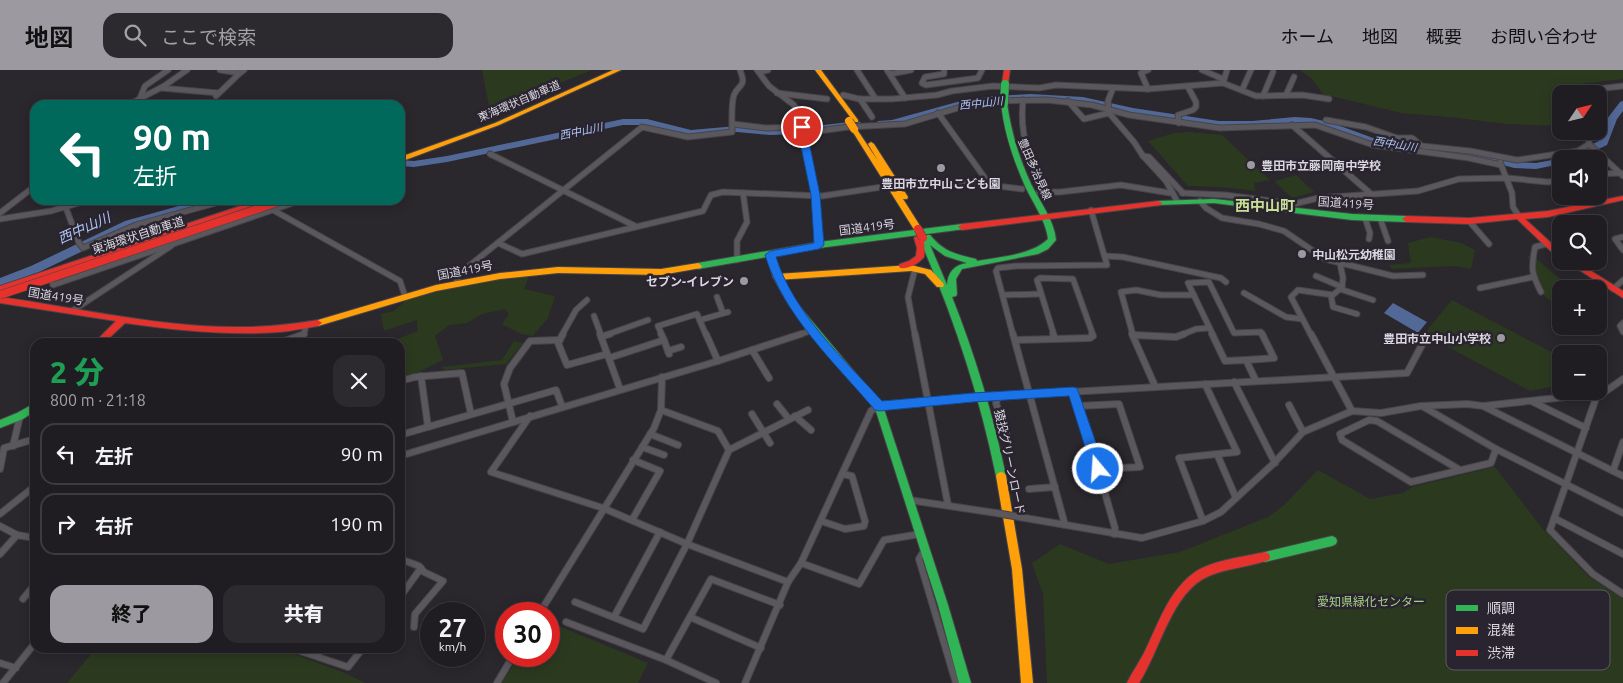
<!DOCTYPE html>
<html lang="ja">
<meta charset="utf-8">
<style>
:root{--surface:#201d22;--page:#2d2a2f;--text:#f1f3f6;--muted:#a2a2a5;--line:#3d3b40;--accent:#9c99a1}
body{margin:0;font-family:Ubuntu,"Noto Sans JP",sans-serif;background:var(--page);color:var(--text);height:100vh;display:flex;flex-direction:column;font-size:19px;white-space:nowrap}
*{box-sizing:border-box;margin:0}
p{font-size:16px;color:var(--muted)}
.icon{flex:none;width:28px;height:28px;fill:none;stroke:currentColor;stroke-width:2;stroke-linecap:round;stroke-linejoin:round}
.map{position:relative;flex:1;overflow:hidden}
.side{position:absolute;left:30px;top:268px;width:375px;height:315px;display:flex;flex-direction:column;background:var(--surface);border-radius:15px;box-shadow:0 2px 12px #0003,0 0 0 1px var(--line)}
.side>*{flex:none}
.hud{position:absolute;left:30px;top:30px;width:375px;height:105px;border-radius:15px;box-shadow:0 2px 12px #0003,0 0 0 1px var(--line);background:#00695c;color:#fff;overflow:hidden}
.needle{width:32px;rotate:55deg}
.tools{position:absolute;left:1552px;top:15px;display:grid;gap:10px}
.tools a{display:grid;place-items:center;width:55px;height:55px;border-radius:10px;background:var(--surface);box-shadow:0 2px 12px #0003,0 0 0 1px var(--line);font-size:25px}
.speed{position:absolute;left:420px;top:532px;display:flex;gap:10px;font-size:25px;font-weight:700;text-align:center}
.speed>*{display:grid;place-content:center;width:65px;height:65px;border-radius:50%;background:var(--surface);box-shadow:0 2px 12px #0003,0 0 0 1px var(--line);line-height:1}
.speed small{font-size:12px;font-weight:400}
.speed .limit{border:8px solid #d22;background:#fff;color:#111}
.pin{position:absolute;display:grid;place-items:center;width:42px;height:42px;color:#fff;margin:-21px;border:2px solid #fff;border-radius:50%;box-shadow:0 1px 5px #0007}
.me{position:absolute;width:55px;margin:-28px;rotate:342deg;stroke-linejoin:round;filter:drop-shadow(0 0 4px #0008)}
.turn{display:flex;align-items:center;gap:18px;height:105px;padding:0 20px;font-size:22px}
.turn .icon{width:65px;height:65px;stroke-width:2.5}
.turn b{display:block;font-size:35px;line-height:42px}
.round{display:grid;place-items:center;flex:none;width:52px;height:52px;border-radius:15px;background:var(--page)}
.head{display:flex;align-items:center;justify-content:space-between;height:85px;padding:0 20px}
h1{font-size:30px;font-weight:800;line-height:38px;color:#1e9e55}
.action{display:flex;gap:10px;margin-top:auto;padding:10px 20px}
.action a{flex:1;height:58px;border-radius:15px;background:var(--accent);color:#111;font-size:20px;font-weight:800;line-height:58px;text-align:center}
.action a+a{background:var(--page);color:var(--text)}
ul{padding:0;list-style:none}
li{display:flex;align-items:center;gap:15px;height:62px;margin:0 10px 8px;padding:0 10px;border:2px solid var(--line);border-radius:15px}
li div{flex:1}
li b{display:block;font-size:19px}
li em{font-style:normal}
header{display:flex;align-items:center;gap:30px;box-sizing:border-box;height:70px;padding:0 25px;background:var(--accent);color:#111}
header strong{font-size:24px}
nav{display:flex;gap:28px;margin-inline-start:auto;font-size:18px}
.search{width:350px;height:45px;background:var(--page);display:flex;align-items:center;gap:12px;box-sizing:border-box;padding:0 18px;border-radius:15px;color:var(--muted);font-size:19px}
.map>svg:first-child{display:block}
.green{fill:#2b3a1f}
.water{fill:#526897}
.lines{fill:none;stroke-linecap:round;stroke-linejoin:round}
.river{fill:#526897;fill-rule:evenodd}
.street-far1-casing{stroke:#474449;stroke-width:7}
.street-casing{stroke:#474449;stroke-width:8}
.fast-casing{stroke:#474449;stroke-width:2}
.slow-casing{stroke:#474449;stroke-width:2}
.jam-casing{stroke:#474449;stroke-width:2}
.street-far1{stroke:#5a585d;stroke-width:5}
.street{stroke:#5a585d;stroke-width:6}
.fast{fill:#30b455;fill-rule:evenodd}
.slow{fill:#ff9f0a;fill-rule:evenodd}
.jam{fill:#e5322d;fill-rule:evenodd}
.street-bridge-casing{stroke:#474449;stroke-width:8;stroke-linecap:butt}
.fast-bridge-casing{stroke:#474449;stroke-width:9;stroke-linecap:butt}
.slow-bridge-casing{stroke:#474449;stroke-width:9;stroke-linecap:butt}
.jam-bridge-casing{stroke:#474449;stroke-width:9;stroke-linecap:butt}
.street-bridge{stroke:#5a585d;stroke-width:6}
.fast-bridge{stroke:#30b455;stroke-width:8}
.slow-bridge{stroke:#ff9f0a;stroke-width:8}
.jam-bridge{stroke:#e5322d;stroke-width:8}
.route{fill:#1a73e8;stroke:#114b97}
.poi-dot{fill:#9c99a1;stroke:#292430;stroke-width:2}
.labels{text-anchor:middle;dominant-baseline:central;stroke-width:5;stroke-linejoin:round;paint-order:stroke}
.far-street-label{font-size:11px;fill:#dad7df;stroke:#292430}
.far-water-label{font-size:11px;font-style:italic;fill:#adc4f2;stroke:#292430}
.poi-label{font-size:12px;font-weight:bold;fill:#dad7df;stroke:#292430;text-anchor:start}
.street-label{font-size:12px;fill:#dad7df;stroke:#292430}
.park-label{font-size:12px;fill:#a5d181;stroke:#292430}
.water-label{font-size:14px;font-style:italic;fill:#adc4f2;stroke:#292430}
.quarter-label{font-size:15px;font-weight:bold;fill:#c7de94;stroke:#292430}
.key{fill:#292430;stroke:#5e5a65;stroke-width:1}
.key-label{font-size:14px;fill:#dad7df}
</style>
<header>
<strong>地図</strong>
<div class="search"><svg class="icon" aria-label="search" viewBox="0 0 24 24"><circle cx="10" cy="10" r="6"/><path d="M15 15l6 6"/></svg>ここで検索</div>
<nav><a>ホーム</a><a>地図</a><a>概要</a><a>お問い合わせ</a></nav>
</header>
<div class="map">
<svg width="1623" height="613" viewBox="0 0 1623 613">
<rect width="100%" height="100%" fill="#2a272d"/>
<!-- green -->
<g class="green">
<path d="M482,0H592L490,42Z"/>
<path d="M1300,0H1623V9L1580,14L1573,24H1561V40L1556,56L1507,54L1450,47L1401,43L1323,24L1311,8Z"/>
<path d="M1190,62L1222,65L1270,110L1254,113L1255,121L1221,117L1188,116L1148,71L1174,63Z"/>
<path d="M1296,105L1314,122L1292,128L1274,111Z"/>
<path d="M1430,167L1461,173L1475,180L1471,199L1454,196L1392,199L1389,195L1411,193L1408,173Z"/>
<path d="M1528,186H1533L1566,214L1585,219H1561V237L1555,235L1537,219L1536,204Z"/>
<path d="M529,206L524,219L555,226L548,248L533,266L521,264L502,254L509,244L505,239L482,244L467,253L449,255L435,266L443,290L412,305H400V272L392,271L418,261L417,250L384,261L381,244L394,241L405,231L433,222L488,211Z"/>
<path d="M1452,230L1561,287V315L1530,321L1424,264Z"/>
<path d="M514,271L523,273L506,294L444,300L442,297L502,290Z"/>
<path d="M1495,397L1542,458L1589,507L1623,529V613H1047L1043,524L1032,493L1060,474L1109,494L1180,482L1268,447L1283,436L1318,400L1370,429L1403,423L1412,417Z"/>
<path d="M549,552L648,593L638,613H502L519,586H549Z"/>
<path d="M96,578H278L342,602L366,613H67Z"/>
</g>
<!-- water -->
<path class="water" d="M1393,233L1427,252L1418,263L1384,243Z"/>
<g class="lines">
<!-- river -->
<g class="river">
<path d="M1031,24L1083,27L1133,38L1219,51H1252L1295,47L1311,48L1332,53L1376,69L1481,83L1514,92L1536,93L1563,88L1599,71L1607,49L1620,32L1623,31V41L1617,49L1607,75L1577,89H1561V94L1536,99L1514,98L1481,89L1374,75L1326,57L1311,54L1295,53L1252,57H1219L1133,44L1083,33L1031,30L993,32L958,38L892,56H881L876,53L878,51L892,50L957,32L993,26Z"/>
<path d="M623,49H647L691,60L737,56L770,59L798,58L858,51L863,54L858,57L798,64L770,65L737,62L691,66L647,55H623L447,92L414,97L400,96V90L414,91L447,86Z"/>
<path d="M200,130H217L216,132L133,157L39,202L0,216V208L31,196L125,151Z"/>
</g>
<defs>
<g id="street-far1">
<path d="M220,0L240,3L244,0"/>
<path d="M757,0L769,16L794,35L796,40L803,62L816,125L819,175"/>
<path d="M857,0L875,28"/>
<path d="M887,0L905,28"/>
<path d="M944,0V4L925,7L922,13L926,15L978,8L982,0"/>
<path d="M1148,0L1141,3L1148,19"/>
<path d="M1202,0L1223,9"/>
<path d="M759,2L768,0"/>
<path d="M890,4L911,0"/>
<path d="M1223,13L1256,26L1302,25L1329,29"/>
<path d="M161,18L218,23"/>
<path d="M1113,18L1108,31L1109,43L1134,72L1143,86L1166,111L1177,131"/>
<path d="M1242,20L1251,0"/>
<path d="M777,23L827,29"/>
<path d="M1587,24L1597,19L1623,16"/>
<path d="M843,25L859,29H892L937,25L952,21L993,16L1039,18L1056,15L1148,19L1223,13L1227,0"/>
<path d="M1286,25L1294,7"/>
<path d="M216,26L240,3"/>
<path d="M1263,26L1273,2"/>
<path d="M140,28L145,16L168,0"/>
<path d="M860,29L872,47"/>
<path d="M1023,30C1019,70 1030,88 1048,123"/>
<path d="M1068,31L1084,49L1109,43"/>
<path d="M128,35L164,16L187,0"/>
<path d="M938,43L990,115"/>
<path d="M1326,50L1366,57L1397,68H1412L1422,76L1470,81L1517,90L1578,81L1589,74"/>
<path d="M1179,53L1178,45L1193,40L1196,37V32L1188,17"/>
<path d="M733,54L766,58L802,57"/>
<path d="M1292,55L1371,124"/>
<path d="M1582,61L1589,70V74L1623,106"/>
<path d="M804,63L848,57L905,54L961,37L995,31L1047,30L1092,35L1129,45L1220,58L1315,55L1373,75L1469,88L1501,95"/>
<path d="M490,84L635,156"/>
<path d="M1143,86L1149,87L1183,123"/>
<path d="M1500,92L1512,123L1513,137L1520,148"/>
<path d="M1599,104L1621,103"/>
<path d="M905,114L963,112L1022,119"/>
<path d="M1039,122H1060L1121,115L1170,123"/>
<path d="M1182,123L1225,125L1294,134L1318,128L1418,121L1459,109L1507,108L1548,112L1561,110"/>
<path d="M268,130L273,140L400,211L405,226"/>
<path d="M146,131L152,130"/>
<path d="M1200,131L1206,138L1222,148L1259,154L1284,161L1325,189L1393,206L1423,205"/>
<path d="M66,138L79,173L83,178L136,155L227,130"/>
<path d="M0,143L35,116"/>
<path d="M1365,148L1370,163L1369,169"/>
<path d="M1380,148L1388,171"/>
<path d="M0,149L51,141L89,130"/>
<path d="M1469,151L1489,174"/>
<path d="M1623,167L1615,169L1623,180"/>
<path d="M498,173L522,184L703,141L711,125L723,122L822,126L882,117"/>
<path d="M1105,186L1123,187L1221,208L1226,212"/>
<path d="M737,190V171L747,152L743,123"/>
<path d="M914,203L908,227L915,265"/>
<path d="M51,206L53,215L302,130"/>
<path d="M1316,206L1342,217"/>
<path d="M456,214L459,204L642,57L688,67L732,62C732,53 731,33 734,25C739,13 747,18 740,0"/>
<path d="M1480,218L1533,207"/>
<path d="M1340,219L1373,230"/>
<path d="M1613,219L1623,210"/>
<path d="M1541,222C1531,203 1531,198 1535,177L1546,174"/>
<path d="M1244,223L1286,247L1302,249"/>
<path d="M1003,225L1040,224"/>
<path d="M1331,225L1333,237L1357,244"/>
<path d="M717,227L723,243"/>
<path d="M72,241L171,176"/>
<path d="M594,246L601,265"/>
<path d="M700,250L728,242"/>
<path d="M1623,253L1620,256L1623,262"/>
<path d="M301,265L304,264L306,255"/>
<path d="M562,265L576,240L587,230"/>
<path d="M606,265L648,250"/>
<path d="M662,265L658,256L697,244L706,265"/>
<path d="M798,265L813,260"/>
<path d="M1013,265L996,201L998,198L1016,196L1107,195L1091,140"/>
<path d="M1054,265L1037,210L1040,208L1073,209L1093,265"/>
<path d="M1133,265L1121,222L1136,220L1161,225H1194"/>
<path d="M1181,265L1196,259L1209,258"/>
<path d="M1213,265L1188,213L1209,212L1234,263L1261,262L1263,265"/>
<path d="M1311,265L1291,227L1298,220L1333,225L1342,217L1343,208L1340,193"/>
</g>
<g id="street">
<path d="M563,264L558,273L567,295L607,284"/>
<path d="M600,264L620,319"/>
<path d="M661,264L664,270"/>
<path d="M706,264L718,291"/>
<path d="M915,264L948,435"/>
<path d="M1013,264L1065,455"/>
<path d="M1053,264L1055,269"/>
<path d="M1132,264L1155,316"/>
<path d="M1212,264L1225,291L1246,290"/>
<path d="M1311,264L1352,341"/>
<path d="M1133,265L1176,267L1184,264"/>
<path d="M601,267L610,264"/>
<path d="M1055,269L1090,268L1093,266L1092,264"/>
<path d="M1016,270L1055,269"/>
<path d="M282,272L304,264"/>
<path d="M752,280L769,308"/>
<path d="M668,281L681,277"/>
<path d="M609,288L664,270L669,284"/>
<path d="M1246,290L1256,311"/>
<path d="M1246,290L1274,288L1262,264"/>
<path d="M421,306L428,357"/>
<path d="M662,307L661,340L718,361L729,380"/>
<path d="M1623,309L1596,328L1550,460L1593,504L1623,524"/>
<path d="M400,311L415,307L462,303L471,344"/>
<path d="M1234,312L1275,393"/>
<path d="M1205,314L1237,382L1217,384L1236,428"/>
<path d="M1073,321L1078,336"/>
<path d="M997,326L1407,303L1424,271"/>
<path d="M998,326L996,333L1008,370"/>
<path d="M1533,332L1586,358"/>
<path d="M777,334L789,349"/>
<path d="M1119,334L1140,397L1098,399L1078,336Z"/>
<path d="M1289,335L1303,362"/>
<path d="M1422,336L1496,379L1623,443"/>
<path d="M1485,337L1623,406"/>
<path d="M752,344L770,373"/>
<path d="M530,346L491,402L603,438L687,474L788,512"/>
<path d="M795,346L811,360"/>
<path d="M513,352L504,314L510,298L530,271L560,270"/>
<path d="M650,364L678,375"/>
<path d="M400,365L556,320L562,336"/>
<path d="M13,376L20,346"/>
<path d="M642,377L664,385"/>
<path d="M400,386L718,291L801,264"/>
<path d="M0,399L4,378L35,369"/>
<path d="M1098,399L1115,458L1114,464"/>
<path d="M1460,400L1377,351L1369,350L1340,364L1342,370L1411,412L1491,393L1496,379"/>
<path d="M1613,401L1623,372"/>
<path d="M1029,419L1055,417"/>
<path d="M909,430L996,443"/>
<path d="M0,444L35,416"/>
<path d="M1025,448L1142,468L1203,451L1221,442L1273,394L1303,362L1352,341L1381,343L1421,336L1467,334L1483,336L1585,325L1596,328"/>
<path d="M1554,448L1623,484"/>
<path d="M632,450L660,401L633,390"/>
<path d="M821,451L845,459L864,456L865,451L852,406L842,404"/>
<path d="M1203,451L1179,388L1217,384"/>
<path d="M0,456L17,465L35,468"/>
<path d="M926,483L922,484L919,489L956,613"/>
<path d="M0,484L17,465"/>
<path d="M400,489L419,496L424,502L443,511L415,544L414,557"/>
<path d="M801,493L859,514L884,470L920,464"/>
<path d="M400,527L421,498"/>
<path d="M23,529L35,514"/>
<path d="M575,532L643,559L687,474L729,380L808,340"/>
<path d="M539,544L654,358L661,340"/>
<path d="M614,547L660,462"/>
<path d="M690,547L761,578"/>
<path d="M566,552L666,590L716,613"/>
<path d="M291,578L348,597L363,578"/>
<path d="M317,585L323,578"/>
<path d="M666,590L711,509L780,535"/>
<path d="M0,593L16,598"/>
<path d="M3,613L35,573"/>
<path d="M497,613L513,586"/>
<path d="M745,613L788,512L801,493L871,341L879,336L973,327"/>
</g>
<g id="fast">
<path d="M1004,31L1007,33C1011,62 1019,88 1031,114C1040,132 1054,150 1056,170L1048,179L1038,184L962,199L956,209L957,224L956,226L952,227C975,285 993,345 1006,406L1004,409L1001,410L998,409L996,406C979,323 953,245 919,168L923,165H930C944,182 955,184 976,189L977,191C999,187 1032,185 1048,169C1046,151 1033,133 1025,116C1013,89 1004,62 1001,33ZM930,175L945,186L967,193C954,195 948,202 947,215Z"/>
<path d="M1214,129L1352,144L1406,146L1410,149L1406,152L1352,150L1214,133L1158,135L1154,133L1158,131Z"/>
<path d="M962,154L965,155L966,157L965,159L819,178L774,186L781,207L795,231L883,336L948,535L971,613H959L938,535L875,338L789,235L773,207L767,187L698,199L694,196L698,193L819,172Z"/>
<path d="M35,333V341L23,349L0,358V350L17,343Z"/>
<path d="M1332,466L1336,468L1337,471L1336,474L1332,476L1265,492L1261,490L1260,487L1261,484L1265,482Z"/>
</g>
<g id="slow">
<path d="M613,0H621L499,55L400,92V87L495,53Z"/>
<path d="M815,0H821L858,50V52H854Z"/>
<path d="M854,57L856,58L878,91L868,74L871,72L874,74L908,127L907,129H903L922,159L921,161H915L851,59Z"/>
<path d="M698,193L702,196L701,198L661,205L558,203L500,209L436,221L318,256L314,253L318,250L436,215L500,203L558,197L661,199Z"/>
<path d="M911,195L931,200L943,213L944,215L943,217H937L925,204L911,201L777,210L773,207L777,204Z"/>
<path d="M1001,402L1004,403L1006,406L1022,499L1033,613H1021L1012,499L996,406L998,403Z"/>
</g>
<g id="jam">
<path d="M1004,0H1010L1008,14L1005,16L1002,14Z"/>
<path d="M1623,126V130L1548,147L1525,149L1561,182V189L1558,188L1517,149L1469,154L1406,152L1402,149L1406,146L1469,148L1548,141Z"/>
<path d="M258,130H270L269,132L0,222V216Z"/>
<path d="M1158,131L1162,133L1161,135L962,160L958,157L962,154Z"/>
<path d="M918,165C926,169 925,180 924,187C918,194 909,199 900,198L899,196L900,194L909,191L916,186L917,178L914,168Z"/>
<path d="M1565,191H1575L1623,221V228Z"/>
<path d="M0,227C79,238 162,258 242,257C268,257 293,254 318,250L322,253L318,256C305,258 292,261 280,262C228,266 176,260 125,253L105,272H96L97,270L116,251L0,233Z"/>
<path d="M1265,482L1269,484L1270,487L1269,490C1249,497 1228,498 1209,506C1172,521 1160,581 1139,613H1127C1132,602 1139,593 1144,583C1158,555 1168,521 1195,502C1213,490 1244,487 1265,482Z"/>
</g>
</defs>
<!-- street-far1 casing -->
<use href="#street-far1" class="street-far1-casing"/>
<!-- street casing -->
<use href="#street" class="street-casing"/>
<!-- fast casing -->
<use href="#fast" class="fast-casing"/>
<!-- slow casing -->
<use href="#slow" class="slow-casing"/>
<!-- jam casing -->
<use href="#jam" class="jam-casing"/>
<!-- street-far1 -->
<use href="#street-far1" class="street-far1"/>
<!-- street -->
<use href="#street" class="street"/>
<!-- fast -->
<use href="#fast" class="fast"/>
<!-- slow -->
<use href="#slow" class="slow"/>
<!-- jam -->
<use href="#jam" class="jam"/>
<defs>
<g id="street-bridge">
<path d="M973,327L997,326"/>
<path d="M996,443L1025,448"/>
</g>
<path id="fast-bridge" d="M1004,33L1005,14"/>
<path id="slow-bridge" d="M849,51L854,59"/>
<g id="jam-bridge">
<path d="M918,159L923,168"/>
<path d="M0,225L284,130"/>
</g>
</defs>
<!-- street-bridge casing -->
<use href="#street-bridge" class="street-bridge-casing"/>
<!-- fast-bridge casing -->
<use href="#fast-bridge" class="fast-bridge-casing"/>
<!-- slow-bridge casing -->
<use href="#slow-bridge" class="slow-bridge-casing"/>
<!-- jam-bridge casing -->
<use href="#jam-bridge" class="jam-bridge-casing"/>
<!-- street-bridge -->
<use href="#street-bridge" class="street-bridge"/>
<!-- fast-bridge -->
<use href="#fast-bridge" class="fast-bridge"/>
<!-- slow-bridge -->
<use href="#slow-bridge" class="slow-bridge"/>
<!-- jam-bridge -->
<use href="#jam-bridge" class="jam-bridge"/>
</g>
<!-- route -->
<path class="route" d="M802,54L806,57L820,125L824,175L819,179L776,187C794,244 843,288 882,331L973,323L1073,317L1077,318L1105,399L1103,403L1098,404L1094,403L1092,399L1069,326L973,332L879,341L875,340C834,292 784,246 765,185L770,181L814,173L811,125L797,57Z"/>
<!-- markers -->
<g class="poi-dot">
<circle cx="1251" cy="95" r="5"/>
<circle cx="941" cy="98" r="5"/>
<circle cx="1302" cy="184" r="5"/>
<circle cx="744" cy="211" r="5"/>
<circle cx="1501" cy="268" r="5"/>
</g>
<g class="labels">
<!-- far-street labels -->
<g class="far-street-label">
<text transform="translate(519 31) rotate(-23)">東海環状自動車道</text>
<text transform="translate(1035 99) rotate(66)">豊田多治見線</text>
</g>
<!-- far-water labels -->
<g class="far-water-label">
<text transform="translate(981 33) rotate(-6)">西中山川</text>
<text transform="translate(581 61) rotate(-12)">西中山川</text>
<text transform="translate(1395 74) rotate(9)">西中山川</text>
</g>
<!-- poi labels -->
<g class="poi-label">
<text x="1261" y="95">豊田市立藤岡南中学校</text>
<text x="941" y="113" text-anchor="middle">豊田市立中山こども園</text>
<text x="1312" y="184">中山松元幼稚園</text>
<text x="734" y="211" text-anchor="end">セブン-イレブン</text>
<text x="1491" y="268" text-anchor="end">豊田市立中山小学校</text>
</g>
<!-- street labels -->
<g class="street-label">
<text transform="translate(1346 133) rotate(4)">国道419号</text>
<text transform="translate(867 157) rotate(-7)">国道419号</text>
<text transform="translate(138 165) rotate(-18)">東海環状自動車道</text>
<text transform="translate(465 200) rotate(-11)">国道419号</text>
<text transform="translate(56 226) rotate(9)">国道419号</text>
<text transform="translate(1010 392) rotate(78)">猿投グリーンロード</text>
</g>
<!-- park labels -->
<g class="park-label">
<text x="1371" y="531">愛知県緑化センター</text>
</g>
<!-- water labels -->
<g class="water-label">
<text transform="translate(84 158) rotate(-24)">西中山川</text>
</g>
<!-- quarter labels -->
<g class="quarter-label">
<text x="1265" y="135">西中山町</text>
</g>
</g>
<!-- legend -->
<rect x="1446" y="520" width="164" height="80" rx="8" class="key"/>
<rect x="1456" y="535" width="22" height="6" fill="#30b455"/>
<rect x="1456" y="557" width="22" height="7" fill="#ff9f0a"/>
<rect x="1456" y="580" width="22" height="6" fill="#e5322d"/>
<g class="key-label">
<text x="1487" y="543">順調</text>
<text x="1487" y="565">混雑</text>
<text x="1487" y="588">渋滞</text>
</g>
</svg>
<div class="tools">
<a><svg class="needle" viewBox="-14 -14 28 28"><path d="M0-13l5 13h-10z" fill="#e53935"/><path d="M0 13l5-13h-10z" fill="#a2a2a5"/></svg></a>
<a><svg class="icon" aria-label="sound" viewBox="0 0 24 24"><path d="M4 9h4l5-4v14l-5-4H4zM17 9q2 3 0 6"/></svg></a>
<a><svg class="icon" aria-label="search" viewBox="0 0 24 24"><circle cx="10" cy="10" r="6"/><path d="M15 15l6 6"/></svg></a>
<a>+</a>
<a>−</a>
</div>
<div class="speed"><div>27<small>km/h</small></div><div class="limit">30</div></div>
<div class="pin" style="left:802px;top:57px;background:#d93025"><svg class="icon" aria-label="arrive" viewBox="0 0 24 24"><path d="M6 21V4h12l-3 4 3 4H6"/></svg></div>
<svg class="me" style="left:1098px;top:399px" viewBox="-20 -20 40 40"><circle r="17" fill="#1a73e8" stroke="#fff" stroke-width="3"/><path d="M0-11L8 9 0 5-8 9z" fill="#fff"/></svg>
<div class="hud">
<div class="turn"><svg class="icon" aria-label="left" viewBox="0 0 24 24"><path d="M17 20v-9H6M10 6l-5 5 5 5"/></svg><div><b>90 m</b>左折</div></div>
</div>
<section class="side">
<div class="head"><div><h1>2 分</h1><p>800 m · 21:18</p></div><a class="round"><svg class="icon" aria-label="close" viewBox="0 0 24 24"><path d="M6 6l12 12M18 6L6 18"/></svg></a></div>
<ul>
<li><svg class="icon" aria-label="left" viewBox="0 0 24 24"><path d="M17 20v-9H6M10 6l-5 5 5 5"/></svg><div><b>左折</b></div><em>90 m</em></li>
<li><svg class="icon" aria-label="right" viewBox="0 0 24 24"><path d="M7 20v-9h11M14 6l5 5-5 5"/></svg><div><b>右折</b></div><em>190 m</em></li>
</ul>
<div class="action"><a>終了</a><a>共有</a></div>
</section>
</div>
